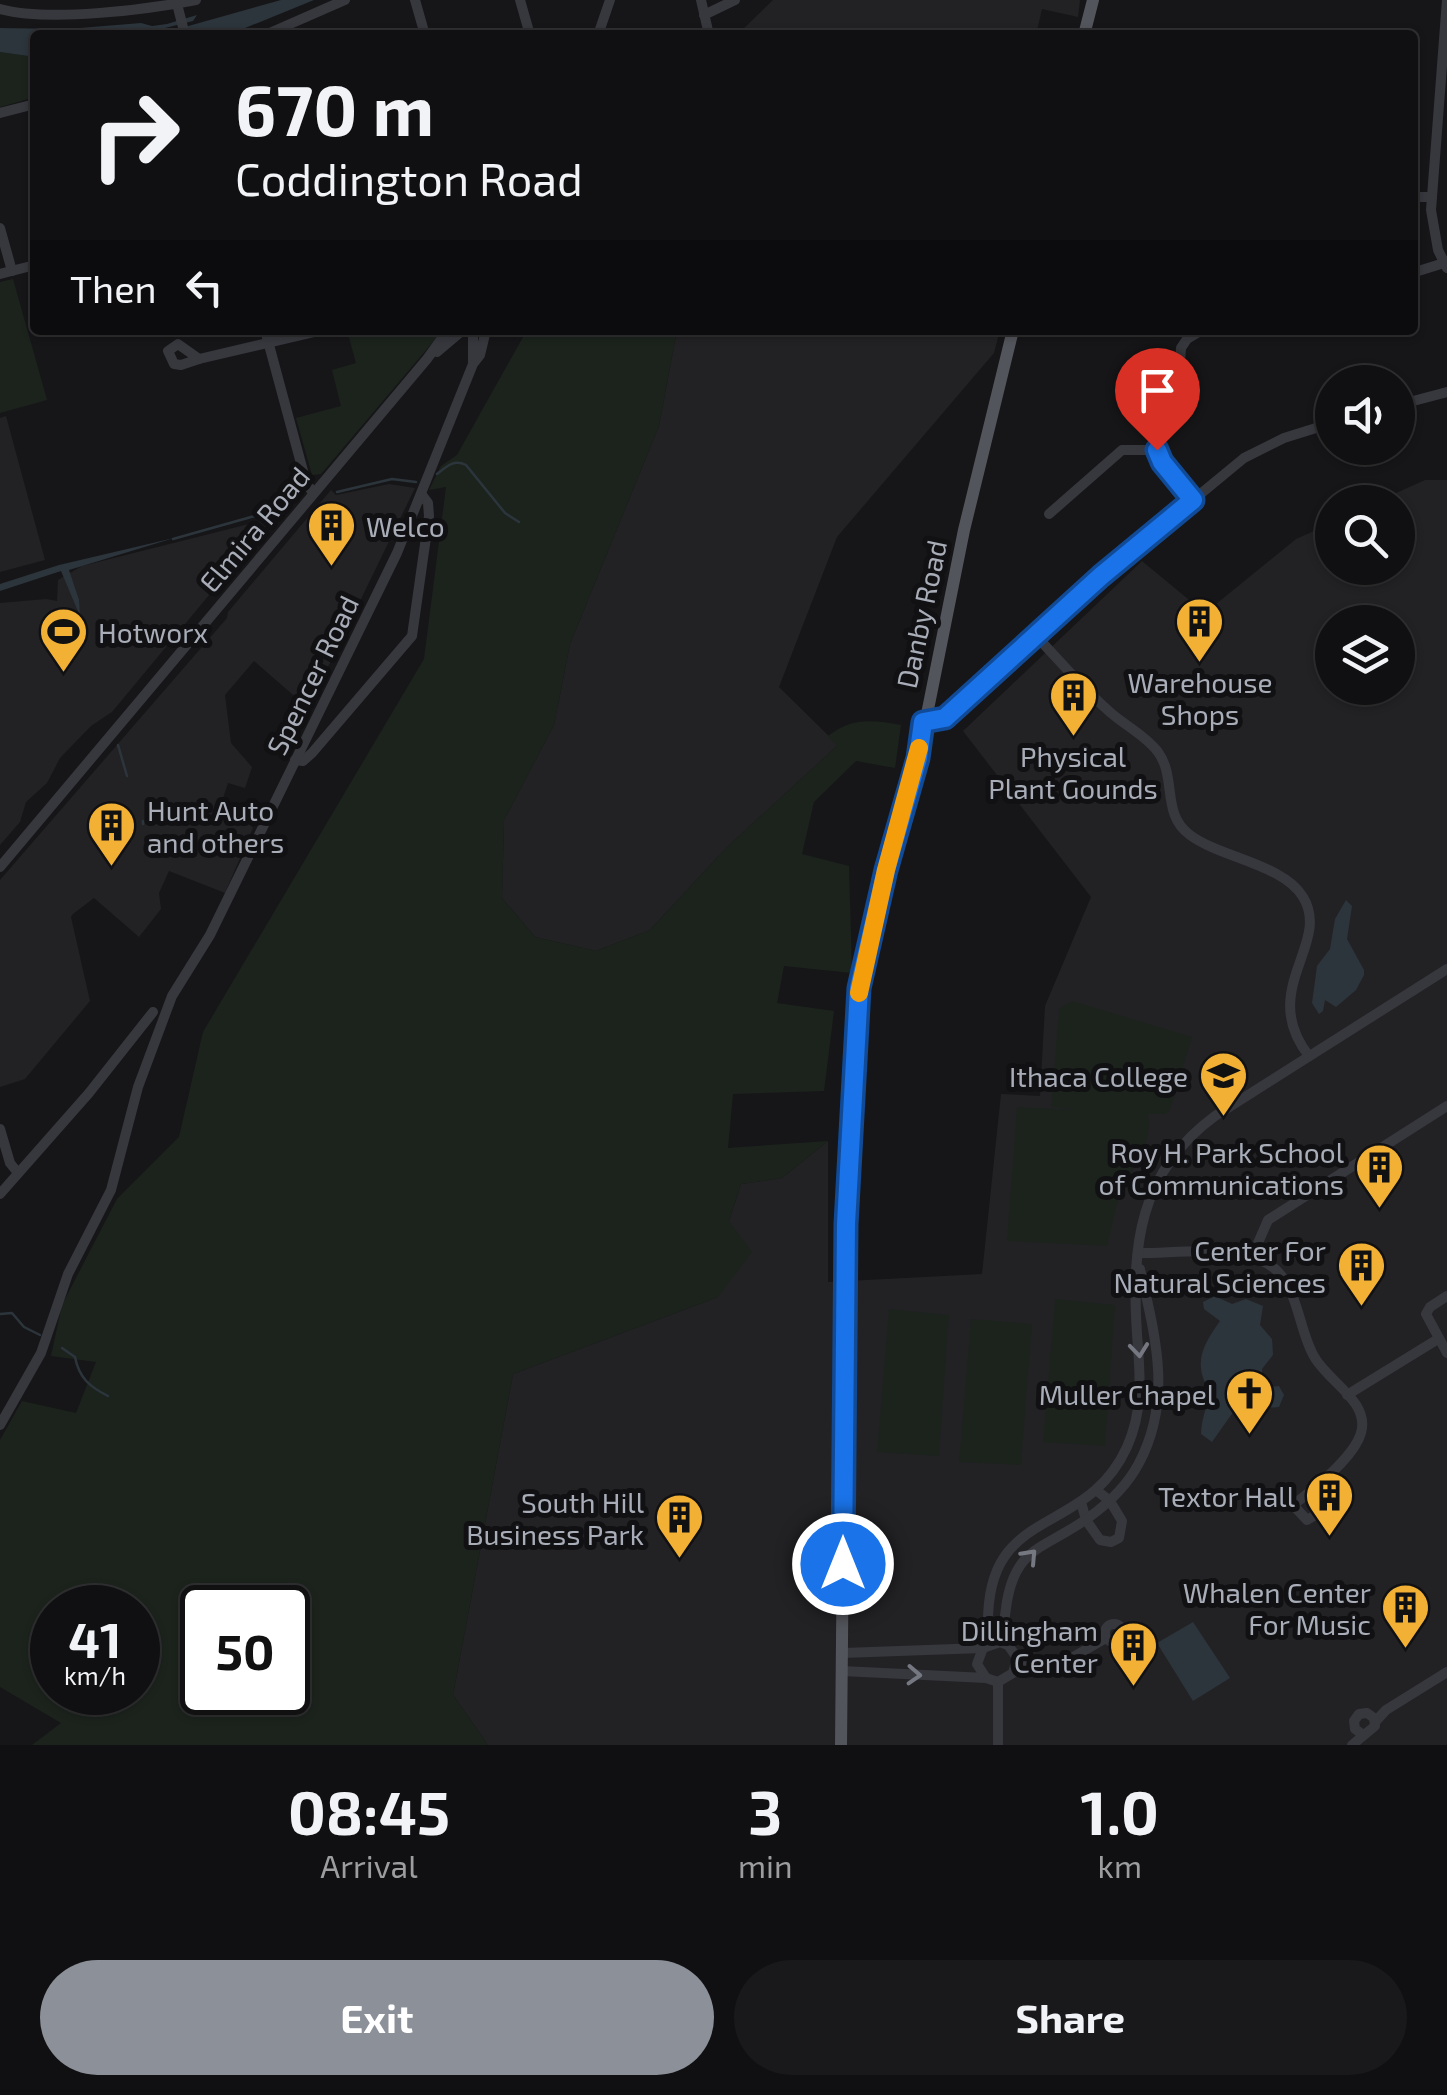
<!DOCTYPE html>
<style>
:root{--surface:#101012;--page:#19191b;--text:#f1f3f6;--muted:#9c9d9f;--line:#303032;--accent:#8c9099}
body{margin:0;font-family:"Exo 2",sans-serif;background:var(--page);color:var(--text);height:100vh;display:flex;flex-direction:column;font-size:38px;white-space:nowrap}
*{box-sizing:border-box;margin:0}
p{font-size:32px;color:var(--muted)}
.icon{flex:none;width:55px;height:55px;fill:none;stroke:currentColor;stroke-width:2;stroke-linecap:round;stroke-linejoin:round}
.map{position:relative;height:1745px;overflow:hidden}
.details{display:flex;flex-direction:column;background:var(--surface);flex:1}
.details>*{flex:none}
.top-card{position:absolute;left:30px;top:30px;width:1388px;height:305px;border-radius:10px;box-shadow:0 2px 8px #0004,0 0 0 2px var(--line);background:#101012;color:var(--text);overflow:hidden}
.controls{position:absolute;left:1315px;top:365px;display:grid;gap:20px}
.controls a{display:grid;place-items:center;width:100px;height:100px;border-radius:50%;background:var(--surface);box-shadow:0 2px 8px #0004,0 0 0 2px var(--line);font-size:50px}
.speed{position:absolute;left:30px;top:1585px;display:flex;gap:20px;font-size:50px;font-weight:700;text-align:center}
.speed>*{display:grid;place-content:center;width:130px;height:130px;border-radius:50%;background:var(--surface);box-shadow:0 2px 8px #0004,0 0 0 2px var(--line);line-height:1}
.speed small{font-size:25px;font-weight:400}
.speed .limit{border:5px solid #111;border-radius:15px;background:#fff;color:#111}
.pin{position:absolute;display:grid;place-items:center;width:85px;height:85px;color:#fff;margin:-102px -42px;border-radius:50% 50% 50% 0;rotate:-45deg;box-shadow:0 0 10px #0007}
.pin .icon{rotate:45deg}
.me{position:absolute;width:110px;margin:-55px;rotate:0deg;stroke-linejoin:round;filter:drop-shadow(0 0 8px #0008)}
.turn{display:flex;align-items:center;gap:35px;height:210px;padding:0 40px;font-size:45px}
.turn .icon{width:130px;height:130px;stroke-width:2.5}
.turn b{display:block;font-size:70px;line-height:85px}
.then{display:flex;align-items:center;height:95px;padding:0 40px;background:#0003;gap:20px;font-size:38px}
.eta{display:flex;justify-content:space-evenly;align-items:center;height:170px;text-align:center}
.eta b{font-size:60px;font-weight:700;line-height:70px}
.primary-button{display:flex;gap:20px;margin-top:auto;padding:20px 40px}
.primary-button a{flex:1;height:115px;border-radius:60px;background:var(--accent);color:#fff;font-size:40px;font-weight:700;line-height:115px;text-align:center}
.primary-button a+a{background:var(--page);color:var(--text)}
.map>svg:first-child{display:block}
.built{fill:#222225;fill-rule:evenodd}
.green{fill:#1c231d;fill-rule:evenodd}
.water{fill:#2c353c}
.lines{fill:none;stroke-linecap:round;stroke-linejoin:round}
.stream{stroke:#2c353c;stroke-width:2.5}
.minor{stroke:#37383d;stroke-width:10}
.major{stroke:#53555c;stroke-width:12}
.oneway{stroke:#757881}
.route-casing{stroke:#114b97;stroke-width:25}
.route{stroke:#1a73e8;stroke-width:18}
.slow{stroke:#f59e0b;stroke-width:18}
.labels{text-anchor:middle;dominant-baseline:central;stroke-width:10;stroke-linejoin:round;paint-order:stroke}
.poi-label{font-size:28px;fill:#a8adb8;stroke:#111113;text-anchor:end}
.street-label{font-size:28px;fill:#a8adb8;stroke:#111113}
</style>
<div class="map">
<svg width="1447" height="1745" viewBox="0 0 1447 1745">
<rect width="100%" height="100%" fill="#161618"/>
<!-- built -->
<g class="built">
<path d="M773,0H1080L1078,17L1042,9L1036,35H737Z"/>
<path d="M677,330H941L940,334L953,330H1000L994,353L837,537L779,687L838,745L726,848L650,930L596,951L535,937L502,898L504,820L554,725L570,644L659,426Z"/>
<path d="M6,416L45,560L0,572V418Z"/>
<path d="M1425,480H1447V1745H488L453,1695L513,1374L718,1297L729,1221L741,1184L782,1178L828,1141V1282L982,1274L1001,1094L1040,1096L1045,1006L1091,897L963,731L1142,561L1205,613L1296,539L1332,523V568H1398V502H1376ZM1332,622H1398V688H1332Z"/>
<path d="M389,484L415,488L308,708L254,661L225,695L231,743L252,767L245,788L228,783L223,798L253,828L225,893L169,871L159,893L161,909L139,937L94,898L73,914L71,917L90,1001L25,1079L0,1087V880L227,618L228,612L331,490L336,495Z"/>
<path d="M273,518L112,712L91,726L60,758L47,783L26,802L20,822L0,845V603L46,599L57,601L58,580L82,566Z"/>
</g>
<!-- green -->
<g class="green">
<path d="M0,52L35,57V97L0,107Z"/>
<path d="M13,279L47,400L0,413V282Z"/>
<path d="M347,330H443L321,474L312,475L296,418L341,406L332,370L356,363Z"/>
<path d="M527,330H677L659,426L570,644L554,725L504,820L502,898L535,937L596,951L650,930L726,848L837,746L828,736C852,717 872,720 901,725L895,768L856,761L814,802L802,854L849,866L852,973L784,966L777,1003L834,1011L824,1091L733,1094L728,1148L828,1141L782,1178L741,1184L729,1221L752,1252L718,1297L513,1374L453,1695L488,1745H32L61,1723L0,1687V1440L22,1401L76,1413L96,1362L51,1356L62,1305L117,1199L179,1137L203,1032L424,659L446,487L429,490L441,466L457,455ZM52,1608H138V1692H52ZM202,1608H288V1692H202Z"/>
<path d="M1072,1001L1192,1037L1170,1110L1165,1114H1148C1154,1145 1130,1169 1119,1198C1114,1213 1111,1230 1107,1246L1007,1241L1017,1107L1083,1110L1051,1107L1059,1009Z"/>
<path d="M1055,1299L1115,1305L1105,1446L1043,1442Z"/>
<path d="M889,1309L949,1315L939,1456L877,1452Z"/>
<path d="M971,1319L1032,1324L1021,1465L959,1462Z"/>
</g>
<!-- water -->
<g class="water">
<path d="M281,0H314L228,35H120L112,31L35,35V57L0,52V28L68,29L141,23L152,26L167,24L197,15L193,21L165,28L167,32Z"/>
<path d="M174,538L69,570L79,600L80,616L61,571L0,591V584L59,565Z"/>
<path d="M1346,900L1352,906L1347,939L1364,970V975L1356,990L1336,1007L1325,1000L1323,1011L1319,1014L1312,1003L1317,966L1330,949L1335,919Z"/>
<path d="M1215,1296L1232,1304L1246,1299L1263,1306L1260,1325L1272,1339L1273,1355L1262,1369V1375L1271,1387L1279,1386L1284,1395L1279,1407C1264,1410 1254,1398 1241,1401L1212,1442L1201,1434C1201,1421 1207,1404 1211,1393C1192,1365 1202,1346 1220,1321L1204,1309L1203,1302Z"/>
<path d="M1193,1622L1230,1678L1193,1701L1157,1643Z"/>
</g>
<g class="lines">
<!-- stream -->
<g class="stream">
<path d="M437,474C447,466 454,459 466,465L505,513L519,522"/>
<path d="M337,492L392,479L416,482"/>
<path d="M173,539L283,508"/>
<path d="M79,613L86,635"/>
<path d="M118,745L127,776"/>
<path d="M143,821V824"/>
<path d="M0,1314L12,1313L24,1327L40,1335"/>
<path d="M62,1348L75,1357C79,1378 90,1387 108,1396"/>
</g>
<!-- minor -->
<g class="minor">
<path d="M176,0L185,35"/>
<path d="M415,0L425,35"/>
<path d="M520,0L530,35"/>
<path d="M701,0L709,35"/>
<path d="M1447,0L1431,210L1438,250L1447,268"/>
<path d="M0,9C49,22 145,10 196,0"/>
<path d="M704,15L735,0"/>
<path d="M265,35L345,0"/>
<path d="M598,35L610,0"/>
<path d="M0,113L35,104"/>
<path d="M1412,197H1432"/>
<path d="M0,228L12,271"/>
<path d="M1412,273L1444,263"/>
<path d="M0,274L35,265"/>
<path d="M265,330L306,482L313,493"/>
<path d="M178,344L199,359L181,365L174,364L168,351Z"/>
<path d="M437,352L463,330"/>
<path d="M199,359L323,330"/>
<path d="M473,363V331"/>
<path d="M1398,405L1447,392"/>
<path d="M1193,500L1162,462L1157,443L1158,432L1177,401L1181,348L1187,339L1202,330"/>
<path d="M1049,514L1122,450H1157"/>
<path d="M1036,636C1061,662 1084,690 1111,713C1126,726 1146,736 1158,752C1177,778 1161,814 1190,835C1221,858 1283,864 1303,897C1332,944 1257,990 1309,1056"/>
<path d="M923,722L945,718L1101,576L1244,458L1284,438L1332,423"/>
<path d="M295,760L303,761L312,753L412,636L429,516L428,503L422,495"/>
<path d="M0,867L427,359L448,330"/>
<path d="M0,1129L10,1163L18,1173"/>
<path d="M0,1194L89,1093L153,1012"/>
<path d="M1138,1253C1178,1253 1223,1246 1260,1260C1300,1275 1296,1328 1315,1358C1329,1382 1370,1402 1361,1433C1354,1457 1313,1490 1293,1505L1307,1520L1324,1510L1317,1487"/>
<path d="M1251,1259L1268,1220L1447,1106"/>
<path d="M1447,1296L1430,1307L1426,1314L1447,1353"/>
<path d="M1347,1395L1438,1339"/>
<path d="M0,1425L41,1353L68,1274L111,1190L138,1087L172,996L210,935L397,553L473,364L480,355L486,330"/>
<path d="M1081,1502L1086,1520L1100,1540L1111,1542L1119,1538L1122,1521L1110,1501L1096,1490"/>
<circle cx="1114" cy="1633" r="9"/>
<path d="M989,1645C976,1499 1083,1544 1127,1447C1144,1409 1140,1374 1137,1334C1131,1246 1139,1172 1215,1116L1447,969"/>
<path d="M843,1653L983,1648"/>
<path d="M1017,1664L1068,1660L1106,1638"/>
<path d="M842,1671L986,1678L998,1682L1013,1673L1017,1658C1015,1654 1011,1650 1009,1646C1003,1635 1004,1620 1006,1608C1014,1546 1045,1549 1088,1518C1109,1503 1127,1486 1139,1463C1173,1399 1155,1335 1140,1269"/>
<path d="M986,1678L977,1664L983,1648L1000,1642L1008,1645"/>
<path d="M1375,1722L1386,1710L1447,1672"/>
<path d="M998,1745V1682"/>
<path d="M1352,1745L1375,1726L1374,1718L1367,1713L1359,1714L1354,1721L1355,1729L1362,1734"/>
</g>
<!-- major -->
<g class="major">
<path d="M1084,35L1093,0"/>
<path d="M841,1745L846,1224L859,988L886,870L918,759L964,530L1013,330"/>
</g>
</g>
<!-- one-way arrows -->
<defs><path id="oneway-chevron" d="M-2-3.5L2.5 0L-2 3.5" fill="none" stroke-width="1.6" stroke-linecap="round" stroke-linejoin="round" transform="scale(2.5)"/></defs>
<g class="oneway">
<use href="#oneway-chevron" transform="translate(1139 1350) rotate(84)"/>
<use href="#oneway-chevron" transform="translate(1030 1556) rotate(-47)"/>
<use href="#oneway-chevron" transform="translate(914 1675) rotate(3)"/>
</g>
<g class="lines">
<defs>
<path id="route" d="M843,1564L846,1224L859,988L886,870L918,758L923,722L945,718L1101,576L1193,500L1162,462L1157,450"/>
</defs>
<!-- route casing -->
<use href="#route" class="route-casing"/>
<!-- route -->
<use href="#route" class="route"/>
<!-- slow -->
<path class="slow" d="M859,993L886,870L919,748"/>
</g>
<!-- icons -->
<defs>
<symbol id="building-pin" viewBox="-11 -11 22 30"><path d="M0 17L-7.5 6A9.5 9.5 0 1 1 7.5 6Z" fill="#f2b134" stroke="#111113"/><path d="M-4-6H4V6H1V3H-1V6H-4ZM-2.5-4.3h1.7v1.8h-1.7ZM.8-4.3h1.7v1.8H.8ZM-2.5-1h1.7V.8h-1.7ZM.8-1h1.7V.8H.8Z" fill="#111"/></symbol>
<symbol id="stadium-pin" viewBox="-11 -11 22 30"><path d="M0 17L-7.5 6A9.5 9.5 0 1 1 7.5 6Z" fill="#f2b134" stroke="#111113"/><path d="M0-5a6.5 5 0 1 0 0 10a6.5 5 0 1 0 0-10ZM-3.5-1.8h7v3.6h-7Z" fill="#111"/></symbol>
<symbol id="university-pin" viewBox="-11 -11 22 30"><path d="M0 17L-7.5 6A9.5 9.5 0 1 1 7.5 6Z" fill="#f2b134" stroke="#111113"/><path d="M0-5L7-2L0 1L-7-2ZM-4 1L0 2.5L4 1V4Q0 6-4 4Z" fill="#111"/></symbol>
<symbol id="church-pin" viewBox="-11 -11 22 30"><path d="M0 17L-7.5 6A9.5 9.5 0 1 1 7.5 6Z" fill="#f2b134" stroke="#111113"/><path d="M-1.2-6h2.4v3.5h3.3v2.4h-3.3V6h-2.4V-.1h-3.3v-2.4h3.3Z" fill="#111"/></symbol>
</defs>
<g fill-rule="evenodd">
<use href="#building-pin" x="304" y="498" width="55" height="75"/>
<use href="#building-pin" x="1172" y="594" width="55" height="75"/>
<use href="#stadium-pin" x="36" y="604" width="55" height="75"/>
<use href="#building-pin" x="1046" y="668" width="55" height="75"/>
<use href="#building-pin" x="84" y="798" width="55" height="75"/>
<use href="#university-pin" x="1196" y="1048" width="55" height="75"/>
<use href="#building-pin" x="1352" y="1140" width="55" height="75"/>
<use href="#building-pin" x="1334" y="1238" width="55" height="75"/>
<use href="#church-pin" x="1222" y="1366" width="55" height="75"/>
<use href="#building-pin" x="1302" y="1468" width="55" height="75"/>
<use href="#building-pin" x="652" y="1490" width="55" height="75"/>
<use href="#building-pin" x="1378" y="1580" width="55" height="75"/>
<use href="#building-pin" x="1106" y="1618" width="55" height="75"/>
</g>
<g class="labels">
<!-- poi labels -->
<g class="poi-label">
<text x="366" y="526" text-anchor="start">Welco</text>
<text x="98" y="632" text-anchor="start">Hotworx</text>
<text x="1200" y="682" text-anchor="middle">Warehouse<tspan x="1200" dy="32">Shops</tspan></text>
<text x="1073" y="756" text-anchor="middle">Physical<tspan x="1073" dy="32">Plant Gounds</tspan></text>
<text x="147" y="810" text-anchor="start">Hunt Auto<tspan x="147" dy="32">and others</tspan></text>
<text x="1188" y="1076">Ithaca College</text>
<text x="1344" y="1152">Roy H. Park School<tspan x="1344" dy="32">of Communications</tspan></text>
<text x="1326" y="1250">Center For<tspan x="1326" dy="32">Natural Sciences</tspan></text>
<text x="1215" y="1394">Muller Chapel</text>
<text x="1295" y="1496">Textor Hall</text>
<text x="644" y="1502">South Hill<tspan x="644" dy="32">Business Park</tspan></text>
<text x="1371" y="1592">Whalen Center<tspan x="1371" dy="32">For Music</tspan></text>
<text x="1098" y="1630">Dillingham<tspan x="1098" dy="32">Center</tspan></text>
</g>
<!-- street labels -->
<g class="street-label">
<text transform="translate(254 529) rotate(-50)">Elmira Road</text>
<text transform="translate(921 614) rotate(-78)">Danby Road</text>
<text transform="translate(312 675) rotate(-64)">Spencer Road</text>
</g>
</g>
</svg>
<div class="controls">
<a><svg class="icon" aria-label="sound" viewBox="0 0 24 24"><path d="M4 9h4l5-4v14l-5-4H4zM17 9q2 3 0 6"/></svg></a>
<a><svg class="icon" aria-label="search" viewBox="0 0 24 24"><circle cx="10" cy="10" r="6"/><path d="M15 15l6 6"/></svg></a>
<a><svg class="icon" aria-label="layers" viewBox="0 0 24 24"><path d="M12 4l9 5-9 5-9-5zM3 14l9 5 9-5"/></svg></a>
</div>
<div class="speed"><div>41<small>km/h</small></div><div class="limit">50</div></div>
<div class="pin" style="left:1157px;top:450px;background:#d93025"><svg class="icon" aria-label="arrive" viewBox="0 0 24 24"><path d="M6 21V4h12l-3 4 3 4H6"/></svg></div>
<svg class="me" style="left:843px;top:1564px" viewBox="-20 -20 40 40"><circle r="17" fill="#1a73e8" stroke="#fff" stroke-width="3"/><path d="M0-11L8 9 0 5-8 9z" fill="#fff"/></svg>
<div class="top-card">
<div class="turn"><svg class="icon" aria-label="right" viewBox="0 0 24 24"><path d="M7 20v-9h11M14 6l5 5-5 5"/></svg><div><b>670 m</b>Coddington Road</div></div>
<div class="then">Then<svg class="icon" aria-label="left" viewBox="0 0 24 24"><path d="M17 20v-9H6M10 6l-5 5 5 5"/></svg></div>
</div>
</div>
<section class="details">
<div class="eta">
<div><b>08:45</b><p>Arrival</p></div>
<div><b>3</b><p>min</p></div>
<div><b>1.0</b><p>km</p></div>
</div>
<div class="primary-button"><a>Exit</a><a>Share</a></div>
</section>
